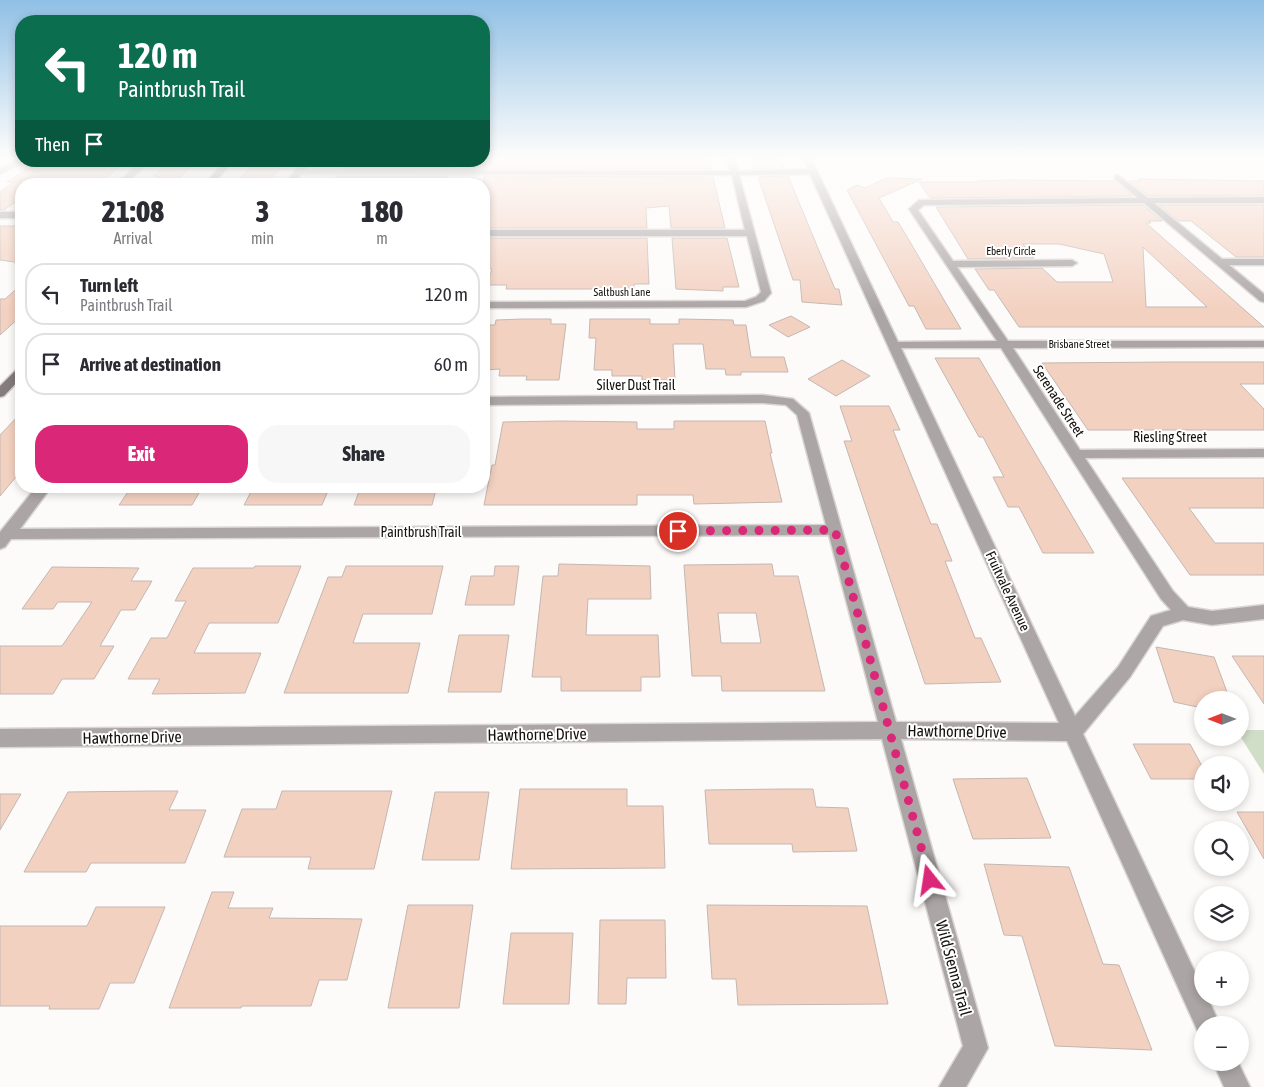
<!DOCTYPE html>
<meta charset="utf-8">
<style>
:root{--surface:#fff;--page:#f7f7f7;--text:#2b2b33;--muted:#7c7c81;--line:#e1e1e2;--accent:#db2777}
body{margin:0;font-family:"Asap Condensed",sans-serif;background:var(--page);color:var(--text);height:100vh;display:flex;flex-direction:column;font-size:19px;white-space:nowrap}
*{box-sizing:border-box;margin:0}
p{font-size:16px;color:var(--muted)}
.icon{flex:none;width:28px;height:28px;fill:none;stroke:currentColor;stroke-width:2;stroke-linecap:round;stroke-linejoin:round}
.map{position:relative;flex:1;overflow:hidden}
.drawer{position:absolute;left:15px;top:178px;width:475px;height:315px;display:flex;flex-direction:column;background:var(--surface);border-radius:20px;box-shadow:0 2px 8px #0003}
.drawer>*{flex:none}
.top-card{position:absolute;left:15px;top:15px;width:475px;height:152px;border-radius:20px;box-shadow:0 2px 8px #0003;background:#0b6e4f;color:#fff;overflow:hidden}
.needle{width:32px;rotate:270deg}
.fabs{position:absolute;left:1194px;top:691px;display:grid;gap:10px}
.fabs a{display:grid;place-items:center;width:55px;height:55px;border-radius:50%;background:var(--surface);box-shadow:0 2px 8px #0003;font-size:25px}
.pin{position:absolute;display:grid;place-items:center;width:42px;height:42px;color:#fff;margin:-21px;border:2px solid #fff;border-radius:50%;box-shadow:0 1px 5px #0007}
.me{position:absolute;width:55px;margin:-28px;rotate:345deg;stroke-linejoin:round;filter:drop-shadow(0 0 4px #0008)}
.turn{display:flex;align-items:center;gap:18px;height:105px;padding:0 20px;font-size:22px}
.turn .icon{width:65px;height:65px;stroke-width:2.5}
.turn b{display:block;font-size:35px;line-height:42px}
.then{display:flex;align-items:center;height:48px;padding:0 20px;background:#0003;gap:10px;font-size:19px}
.eta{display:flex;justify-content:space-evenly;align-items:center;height:85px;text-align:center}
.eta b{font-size:30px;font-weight:800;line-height:35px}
.button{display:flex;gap:10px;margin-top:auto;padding:10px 20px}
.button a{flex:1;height:58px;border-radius:20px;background:var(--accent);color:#fff;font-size:20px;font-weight:800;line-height:58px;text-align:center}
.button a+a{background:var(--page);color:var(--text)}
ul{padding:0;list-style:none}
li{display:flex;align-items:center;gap:15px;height:62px;margin:0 10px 8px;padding:0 10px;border:2px solid var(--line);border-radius:20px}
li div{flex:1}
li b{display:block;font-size:19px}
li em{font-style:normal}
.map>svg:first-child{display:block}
.green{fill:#d0dec8}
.building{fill:#f3d1c1;stroke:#c3b7b1;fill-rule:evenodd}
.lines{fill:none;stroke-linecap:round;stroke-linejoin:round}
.street-casing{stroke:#d8d5d3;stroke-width:3}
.secondary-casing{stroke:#d8d5d3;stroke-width:3}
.street{fill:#aca5a5;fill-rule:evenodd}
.secondary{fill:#857c7c;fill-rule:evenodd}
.route{stroke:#db2777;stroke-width:9;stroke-dasharray:0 16.2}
.labels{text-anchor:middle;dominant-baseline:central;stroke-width:4;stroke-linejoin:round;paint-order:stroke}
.far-street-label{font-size:11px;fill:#14100d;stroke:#fff}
.street-label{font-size:14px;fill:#14100d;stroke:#fff}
.near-street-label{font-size:16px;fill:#14100d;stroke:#fff}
</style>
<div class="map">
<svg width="1264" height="1087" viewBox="0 0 1264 1087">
<rect width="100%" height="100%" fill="#fdfbf9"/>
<!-- green -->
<path class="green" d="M1240,730H1264V774L1240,736Z"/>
<!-- building -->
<g class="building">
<path d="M484,158H709L712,169H484Z"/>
<path d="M752,158H779L784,168L755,169Z"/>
<path d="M348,161H454L451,168H343Z"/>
<path d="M170,162H196L178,179H156L159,176H153Z"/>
<path d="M255,163H284L266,184H235Z"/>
<path d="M35,164H115L113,166H121L100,182L21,184V198L4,210H0V192L14,182H7Z"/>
<path d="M337,176H448L444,184H332Z"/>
<path d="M484,176L713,177L725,228H671L669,206L646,208L647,228H484Z"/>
<path d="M788,176L835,289H839L842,305L802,302L800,280H793L758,177Z"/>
<path d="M886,178L922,179L879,198L893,222H898L906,235L961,329H926L914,306H909L847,190L857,185L865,188Z"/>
<path d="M1138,179L1264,181V195L1149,196L1129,181H1140Z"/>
<path d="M1010,180L1115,181L1133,196L930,198L919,182H979L978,181Z"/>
<path d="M1143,205L1162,221H1149L1151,223H1146L1264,327H1019L994,290H989L975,269L1042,268L1057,282H1113L1104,254L1059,244H1023L1034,258L968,259L936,207ZM1143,247L1207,307H1146Z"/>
<path d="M1159,205H1264V257H1236L1191,221H1179Z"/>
<path d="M0,226H21V263L0,260Z"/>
<path d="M484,238H647L649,284H634V289H506L507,285H487L492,269L484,267Z"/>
<path d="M672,238H727L739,287H723V291L676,289Z"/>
<path d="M21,285V316L0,335V299H5Z"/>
<path d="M791,316L810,327L788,337L769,325Z"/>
<path d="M523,319H551V324H566L559,380H526L527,376H499L500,369L484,370V325H495L496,320Z"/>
<path d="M590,319H650V324H679V319L733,320L734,325H746L751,357H784L788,372H741V375H726L725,369H706L703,344H673L675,380H642V376H612V370H594L596,338H589Z"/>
<path d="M935,358H979L1094,553H1043L1019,507H1008L993,477H1004L983,437H979Z"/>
<path d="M842,360L870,376L836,396L808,379Z"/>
<path d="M1172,362H1264V384H1240L1264,409V430H1088L1042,363Z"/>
<path d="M840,406H889L900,430H893L931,524H937L952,561H945L975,638H981L1001,682L925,684L844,441H852Z"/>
<path d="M21,413V471L0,496V435Z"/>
<path d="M559,421L637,422V429H674V421H765L772,453H770L782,502L694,504L693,495H637V505H484L492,465H495L503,422Z"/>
<path d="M1122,478H1264V508H1189L1215,543H1264V575H1190Z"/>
<path d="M132,486H203L192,505H119Z"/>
<path d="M254,486H330L322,505H244Z"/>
<path d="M361,486H437L432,505H354Z"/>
<path d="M559,564L650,566L651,599H588L586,635H658L660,677H641V691H561V677H532L543,576H558Z"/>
<path d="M772,564L774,576H798L825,691H722L721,676H692L684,565ZM718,613H756L761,643H721Z"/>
<path d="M255,566H301L278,623H209L194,653H261L245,693L152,694L160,679H128L151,638H167L186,601H175L193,568H254Z"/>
<path d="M346,566H443L432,614H363L353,643H420L408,693H284L328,577H342Z"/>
<path d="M495,566H519L514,605H465L471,576H494Z"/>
<path d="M52,567L139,568L131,581H152L135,610H121L100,646H114L94,679H62L53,694H0V646H62L92,602H58L53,609H22Z"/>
<path d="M459,635H509L501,692H448Z"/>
<path d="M1156,647L1214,657L1230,700H1202V708L1174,702Z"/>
<path d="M1232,656H1264V704Z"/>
<path d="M1133,744H1190L1202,766V779H1151Z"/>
<path d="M1027,778L1051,838L973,839L953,779Z"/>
<path d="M520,789H627V806H663L665,868L511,869Z"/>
<path d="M784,789H813L816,807L848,808L857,851L793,852L792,844H709L705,790Z"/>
<path d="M151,791H178L169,810H206L185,863H91L86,872H24L68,792Z"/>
<path d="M282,791H392L374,869H308L311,857H224L242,809H276Z"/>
<path d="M435,792H489L479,860H422Z"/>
<path d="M0,794H21L0,830Z"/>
<path d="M1237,812H1264V859Z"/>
<path d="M984,864L1069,867L1103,964L1119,965L1152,1050L1055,1046L1022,936L1004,935Z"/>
<path d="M212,892H234L228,908H273L269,918L362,919L347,980H319L311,1006H242L241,1008H169Z"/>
<path d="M408,905H473L459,1008H388Z"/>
<path d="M707,905L867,906L888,1004L738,1005L736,979H712Z"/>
<path d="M96,907H165L134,983H110L99,1009H49L50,1006H0V926H87Z"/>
<path d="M600,920H665L666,978H627L626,1004H598Z"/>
<path d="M511,933H573L569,1004H503Z"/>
</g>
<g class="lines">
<defs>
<g id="street">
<path d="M727,158H735L738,171L808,169L803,158H811L898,342L997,341L909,209L919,200L1138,198L1115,179V175H1118L1148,198L1264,197V203H1154L1222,259H1264V265H1229L1264,294V302L1260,301L1144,203L924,205L918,210L953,261L1072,260L1077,263L1072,266L957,267L1008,341H1264V347L1013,348L1080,450L1264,449V457L1085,458L1173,591L1188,607L1212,611L1264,605V619L1212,625L1183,620L1163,626L1130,677L1083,734L1202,987V998H1208L1220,1025H1202V1035L1199,1034L1067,741L901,739L988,1048L966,1087H939L963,1046L882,739L0,747V729L878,722L829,535L11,539L5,547L0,549V532L37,486H52L20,529L826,525L797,415L786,405L763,403L484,405V397L763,395L793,399L809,413L896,722L1059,723L810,174L739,175L771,293L764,301L746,307L484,308V302L745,301L756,297L761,292L747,236H484V230H745L732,175L301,174L293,184H285L302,162H305L309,164L305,170L730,171ZM901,348H1001L1161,599L1171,610L1151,616L1118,667L1075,716Z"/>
<path d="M19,159L26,161L0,174V169Z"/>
<path d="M142,161H151L125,184H116Z"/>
<rect x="0" y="212" width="21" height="6"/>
<path d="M1213,1062H1238L1250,1087H1224Z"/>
</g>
<g id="secondary">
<path d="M225,161H234L213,184H204Z"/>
<path d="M21,367V378L4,396L0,397V386L17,369Z"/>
</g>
</defs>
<!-- street casing -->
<use href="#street" class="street-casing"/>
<!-- secondary casing -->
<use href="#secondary" class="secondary-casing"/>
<!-- street -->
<use href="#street" class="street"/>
<!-- secondary -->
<use href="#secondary" class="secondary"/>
</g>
<!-- sky -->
<linearGradient id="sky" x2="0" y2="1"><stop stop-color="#90c0e5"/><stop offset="0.51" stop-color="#fefdfc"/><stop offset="1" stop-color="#fefdfc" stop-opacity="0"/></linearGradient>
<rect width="1264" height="310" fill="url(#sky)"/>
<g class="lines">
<!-- route -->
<path class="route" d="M678,531L835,530L930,880"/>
</g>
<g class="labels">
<!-- far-street labels -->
<g class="far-street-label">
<text x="1011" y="251">Eberly Circle</text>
<text x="622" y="292">Saltbush Lane</text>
<text x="1079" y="344">Brisbane Street</text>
</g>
<!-- street labels -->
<g class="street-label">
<text x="636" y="385">Silver Dust Trail</text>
<text transform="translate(1059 401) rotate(57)">Serenade Street</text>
<text x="1170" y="437">Riesling Street</text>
<text x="421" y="532">Paintbrush Trail</text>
<text transform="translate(1008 591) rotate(65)">Fruitvale Avenue</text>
</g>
<!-- near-street labels -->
<g class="near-street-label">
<text transform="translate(957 731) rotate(1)">Hawthorne Drive</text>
<text transform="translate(537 734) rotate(-1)">Hawthorne Drive</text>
<text transform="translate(132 737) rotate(-1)">Hawthorne Drive</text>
<text transform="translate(954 968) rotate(75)">Wild Sienna Trail</text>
</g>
</g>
</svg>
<div class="fabs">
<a><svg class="needle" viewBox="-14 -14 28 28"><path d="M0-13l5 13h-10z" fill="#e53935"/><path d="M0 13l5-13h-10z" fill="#7c7c81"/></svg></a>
<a><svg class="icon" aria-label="sound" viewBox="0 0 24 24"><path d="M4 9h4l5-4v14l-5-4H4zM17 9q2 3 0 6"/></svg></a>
<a><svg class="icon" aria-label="search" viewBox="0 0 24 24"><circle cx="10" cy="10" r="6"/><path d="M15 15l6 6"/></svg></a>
<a><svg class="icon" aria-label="layers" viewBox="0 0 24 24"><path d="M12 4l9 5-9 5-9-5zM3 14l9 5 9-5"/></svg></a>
<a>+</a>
<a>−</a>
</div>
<div class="pin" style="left:678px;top:531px;background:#d93025"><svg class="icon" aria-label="arrive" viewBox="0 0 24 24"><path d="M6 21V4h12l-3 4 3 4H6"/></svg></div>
<svg class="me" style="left:930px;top:880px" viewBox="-20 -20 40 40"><path d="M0-17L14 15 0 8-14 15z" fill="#db2777" stroke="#fff" stroke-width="4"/></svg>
<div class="top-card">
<div class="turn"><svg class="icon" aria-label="left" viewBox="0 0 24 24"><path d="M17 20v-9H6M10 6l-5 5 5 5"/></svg><div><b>120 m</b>Paintbrush Trail</div></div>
<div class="then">Then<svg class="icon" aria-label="arrive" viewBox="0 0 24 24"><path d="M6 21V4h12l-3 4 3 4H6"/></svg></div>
</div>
<section class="drawer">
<div class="eta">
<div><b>21:08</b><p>Arrival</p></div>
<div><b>3</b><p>min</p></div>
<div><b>180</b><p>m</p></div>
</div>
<ul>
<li><svg class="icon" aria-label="left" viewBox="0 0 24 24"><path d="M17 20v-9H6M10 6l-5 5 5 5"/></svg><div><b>Turn left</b><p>Paintbrush Trail</p></div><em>120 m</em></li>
<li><svg class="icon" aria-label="arrive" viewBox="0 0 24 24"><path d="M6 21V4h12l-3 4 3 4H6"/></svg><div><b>Arrive at destination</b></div><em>60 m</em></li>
</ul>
<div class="button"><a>Exit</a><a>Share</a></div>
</section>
</div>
